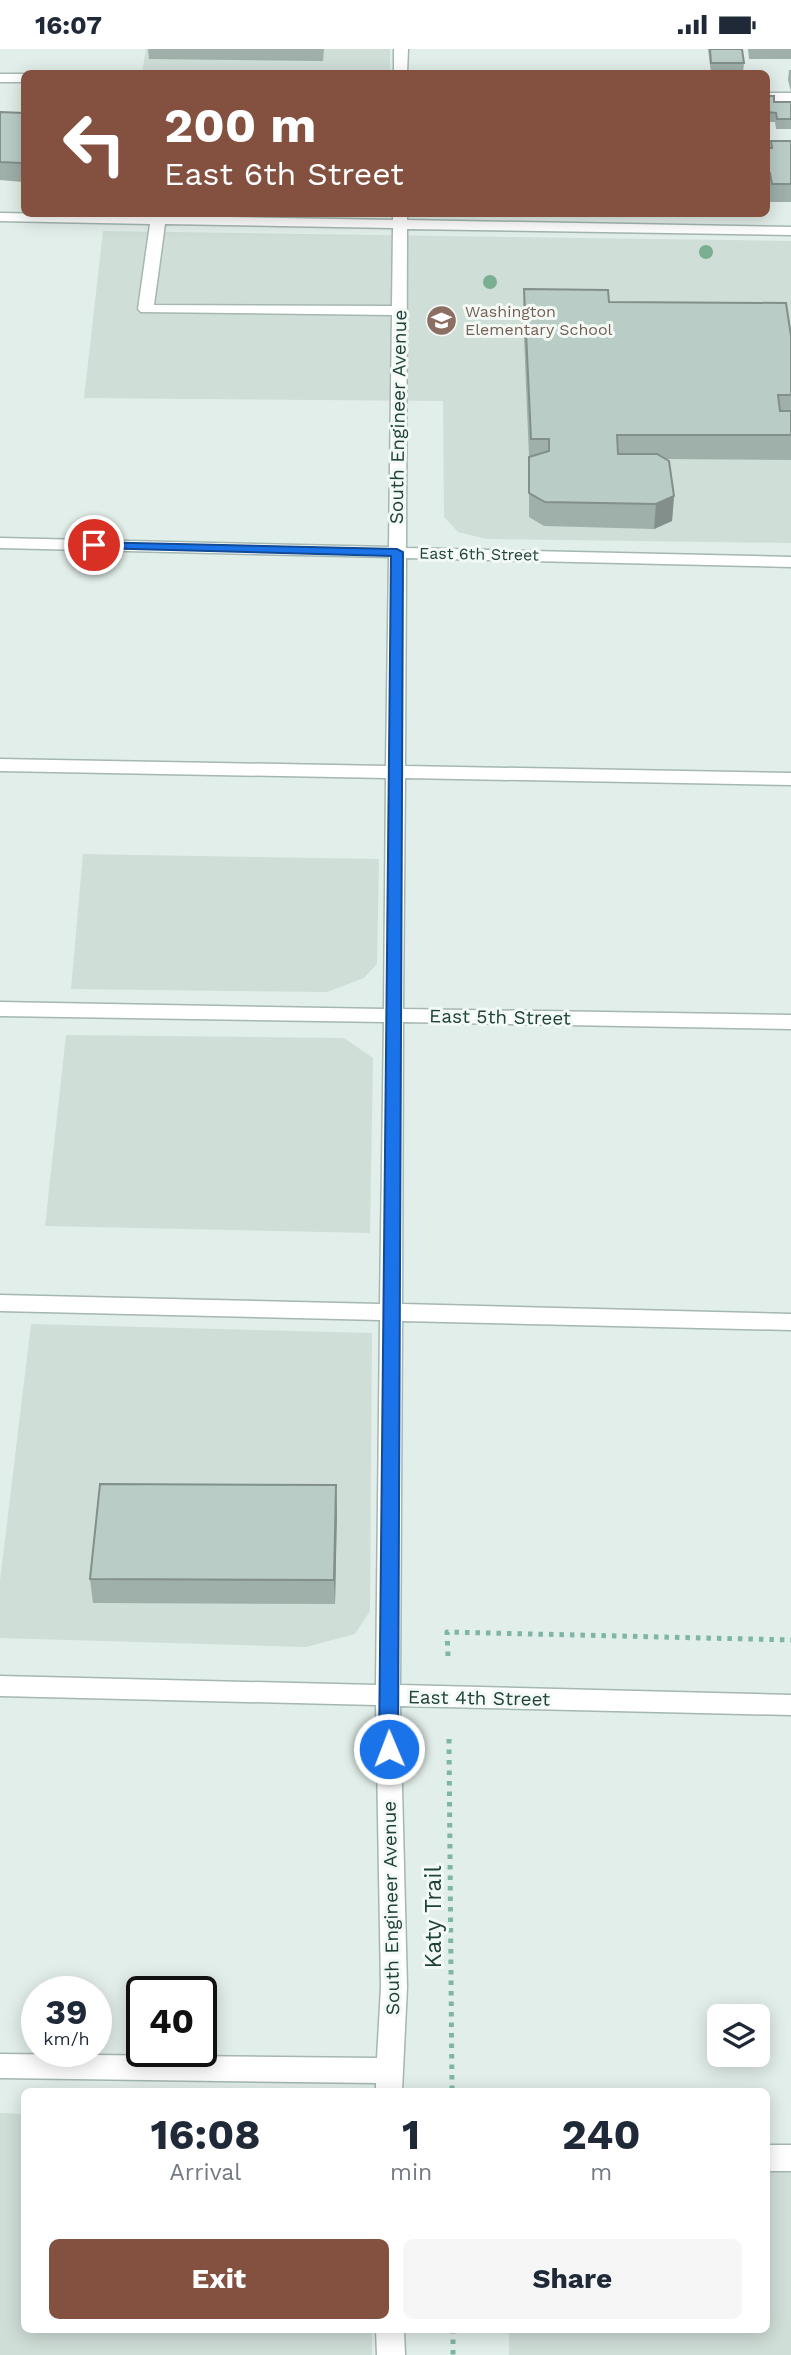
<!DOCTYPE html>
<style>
:root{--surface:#fff;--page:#f6f6f7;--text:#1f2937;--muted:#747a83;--accent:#845141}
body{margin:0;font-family:"Work Sans",sans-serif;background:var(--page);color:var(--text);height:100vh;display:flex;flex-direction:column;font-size:26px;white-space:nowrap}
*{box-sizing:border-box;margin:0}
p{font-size:23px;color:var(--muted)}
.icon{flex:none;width:38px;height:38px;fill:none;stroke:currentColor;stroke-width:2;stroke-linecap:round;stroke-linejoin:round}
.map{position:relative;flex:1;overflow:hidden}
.details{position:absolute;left:21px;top:2039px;width:749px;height:245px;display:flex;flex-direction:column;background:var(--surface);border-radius:10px;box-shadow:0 4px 18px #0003}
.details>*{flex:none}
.guide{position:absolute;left:21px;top:21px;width:749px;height:147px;border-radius:10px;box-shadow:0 4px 18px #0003;background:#845141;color:#fff;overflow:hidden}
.controls{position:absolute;left:707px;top:1955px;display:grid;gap:14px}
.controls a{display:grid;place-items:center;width:63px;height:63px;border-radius:10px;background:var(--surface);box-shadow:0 4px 18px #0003;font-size:35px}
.speed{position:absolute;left:21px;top:1927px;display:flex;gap:14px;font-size:35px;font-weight:700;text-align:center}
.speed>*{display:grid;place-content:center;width:91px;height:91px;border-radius:50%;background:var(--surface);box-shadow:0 4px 18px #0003;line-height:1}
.speed small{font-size:18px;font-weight:400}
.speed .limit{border:4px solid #111;border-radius:10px;background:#fff;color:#111}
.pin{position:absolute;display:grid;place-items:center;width:60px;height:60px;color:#fff;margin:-30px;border:4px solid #fff;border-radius:50%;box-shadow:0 2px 7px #0007}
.me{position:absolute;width:77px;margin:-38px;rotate:359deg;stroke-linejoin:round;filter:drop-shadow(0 0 5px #0008)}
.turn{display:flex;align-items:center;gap:24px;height:147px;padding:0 28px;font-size:32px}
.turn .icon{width:91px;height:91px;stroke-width:2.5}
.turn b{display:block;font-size:49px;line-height:60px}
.eta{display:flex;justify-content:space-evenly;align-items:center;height:119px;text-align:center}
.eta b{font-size:42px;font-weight:700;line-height:49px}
.action{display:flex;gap:14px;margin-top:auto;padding:14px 28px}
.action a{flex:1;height:80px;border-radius:10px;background:var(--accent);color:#fff;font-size:28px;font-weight:700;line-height:80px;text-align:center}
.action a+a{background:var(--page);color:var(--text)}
.status{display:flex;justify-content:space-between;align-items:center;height:49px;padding:0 35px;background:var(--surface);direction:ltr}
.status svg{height:19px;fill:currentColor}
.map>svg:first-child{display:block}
.built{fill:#d0ded8}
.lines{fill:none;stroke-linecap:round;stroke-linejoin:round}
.minor-casing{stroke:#a4b7b1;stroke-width:3}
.path{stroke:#7fb5a6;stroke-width:5;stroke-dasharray:4.5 6;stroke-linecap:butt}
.minor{fill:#fff;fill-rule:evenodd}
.tree{fill:#7aaf92}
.wall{fill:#9fafa9}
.shaded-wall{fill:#828f8a}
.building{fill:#b9ccc5;stroke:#828f8a;stroke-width:2}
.route{fill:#1a73e8;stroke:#114b97;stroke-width:2}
.labels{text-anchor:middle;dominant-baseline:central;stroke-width:6;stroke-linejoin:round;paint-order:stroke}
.far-education-label{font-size:16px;fill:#785e54;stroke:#f3faf6;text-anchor:start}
.far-street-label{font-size:16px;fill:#204139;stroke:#f3faf6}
.street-label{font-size:19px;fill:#204139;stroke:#f3faf6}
.near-street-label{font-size:23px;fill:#204139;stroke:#f3faf6}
</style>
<div class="status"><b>16:07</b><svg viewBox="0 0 49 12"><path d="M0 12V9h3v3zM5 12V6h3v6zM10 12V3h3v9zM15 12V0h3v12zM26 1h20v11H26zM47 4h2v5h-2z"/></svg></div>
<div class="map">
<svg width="791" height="2306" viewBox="0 0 791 2306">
<rect width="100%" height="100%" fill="#e2eee9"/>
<!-- built -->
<g class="built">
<path d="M146,0H390V24H142Z"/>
<path d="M103,182L791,192V494L487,490L458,483L444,468L443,352L84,349Z"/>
<path d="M83,805L379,810L377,915L364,929L327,943L71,940Z"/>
<path d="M66,986L344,989L373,1009L370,1184L45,1177Z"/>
<path d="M31,1275L372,1284L370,1562L355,1585L306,1598L0,1589V1532Z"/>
<path d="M0,2064L24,2065V2280H372V2306H0Z"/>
<path d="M767,2123H791V2306H509V2280H766Z"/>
</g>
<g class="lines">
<defs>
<g id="minor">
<path d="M394,0H408L407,24H394Z"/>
<rect x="0" y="25" width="24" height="8"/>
<rect x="766" y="44" width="25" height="8"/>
<path d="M0,164L393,171V164H407V171L791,178V186L407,180L406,499L791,508V518L406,509L405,717L791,724V736L405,729L403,960L791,966V980L403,973L402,1255L791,1265V1281L402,1272L400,1636L791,1646V1666L400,1657L407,1938L402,2042H376V2034L0,2029V2005L377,2009L381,1938L376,1656L0,1647V1627L376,1636L380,1271L0,1262V1246L380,1255L384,973L0,967V953L384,960L386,729L0,722V710L386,717L389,508L0,499V489L389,498L392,266L141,263L138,260L150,175L0,172ZM165,175L393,179L392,257L154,256Z"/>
<rect x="766" y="2096" width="25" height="26"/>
<path d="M376,2280H404L405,2306H377Z"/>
</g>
</defs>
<!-- minor casing -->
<use href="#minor" class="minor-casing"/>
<!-- path -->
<g class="path">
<path d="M448,1607L447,1583L791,1591"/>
<path d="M449,1690L452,2042"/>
<path d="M453,2280V2306"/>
</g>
<!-- minor -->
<use href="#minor" class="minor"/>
</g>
<!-- trees -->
<g class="tree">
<circle cx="706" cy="203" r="7"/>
<circle cx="490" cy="233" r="7"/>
</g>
<!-- wall -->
<g class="wall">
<path d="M148,0H324L323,12L149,10Z"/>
<path d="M708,0H742L744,14L743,24H711Z"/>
<path d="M748,0H791V10H749Z"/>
<path d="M789,21H791V43L788,31Z"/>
<path d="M766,47L774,53H791V80H776L775,73H766Z"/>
<path d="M0,63L24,64V128L23,133L0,131Z"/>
<path d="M771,92H791V153H770L768,143H766V99H770Z"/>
<path d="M524,240L609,253L791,287V411L666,410L674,447L672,472L654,480L544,477L529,468V408L523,264Z"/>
<path d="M337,1461L335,1555L93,1554L90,1530Z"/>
</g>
<!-- shaded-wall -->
<g class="shaded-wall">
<path d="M24,103V128L23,133L22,114Z"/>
<path d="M674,447L672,472L654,480L656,455Z"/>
<path d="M336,1436L337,1461L335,1555L334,1531Z"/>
</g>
<!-- building -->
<g class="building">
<path d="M710,0H742L744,14H711Z"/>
<path d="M766,47H774V53H791V70H777L776,64L766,63Z"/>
<path d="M0,63L24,64V103L22,114L0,113Z"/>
<path d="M771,92H791V135H772L770,124H766V99H772Z"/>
<path d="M524,240L608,241L609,253L786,254L791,287V346H778L780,362H791V386H617L618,405H657L669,412L674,447L656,455L545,453L529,444V408L549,402V390H531Z"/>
<path d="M100,1435L336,1436L334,1531L90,1530Z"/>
</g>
<!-- route -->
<path class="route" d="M89,493L397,500L403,503L398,1700L395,1705H382L379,1700L391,507L94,499L89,498Z"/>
<!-- icons -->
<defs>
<symbol id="school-disc" viewBox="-11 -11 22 22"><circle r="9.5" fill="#8d6e63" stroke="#f3faf6"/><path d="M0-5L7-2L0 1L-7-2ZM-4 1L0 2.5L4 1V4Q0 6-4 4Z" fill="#fff"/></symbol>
</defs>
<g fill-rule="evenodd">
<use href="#school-disc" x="424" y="254" width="35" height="35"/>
</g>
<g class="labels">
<!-- far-education labels -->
<g class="far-education-label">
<text x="465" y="262">Washington<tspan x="465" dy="18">Elementary School</tspan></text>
</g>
<!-- far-street labels -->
<g class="far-street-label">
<text transform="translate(479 505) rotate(1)">East 6th Street</text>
</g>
<!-- street labels -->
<g class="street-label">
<text transform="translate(398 368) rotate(-89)">South Engineer Avenue</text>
<text transform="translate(500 968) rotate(1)">East 5th Street</text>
<text transform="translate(479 1649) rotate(1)">East 4th Street</text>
<text transform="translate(391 1859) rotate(-91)">South Engineer Avenue</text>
</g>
<!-- near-street labels -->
<g class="near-street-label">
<text transform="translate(433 1868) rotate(-90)">Katy Trail</text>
</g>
</g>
</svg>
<div class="controls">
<a><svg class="icon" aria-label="layers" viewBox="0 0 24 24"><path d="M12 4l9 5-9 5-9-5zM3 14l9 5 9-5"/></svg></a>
</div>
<div class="speed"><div>39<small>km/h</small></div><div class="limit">40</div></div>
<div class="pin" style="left:94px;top:496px;background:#d93025"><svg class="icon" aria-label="arrive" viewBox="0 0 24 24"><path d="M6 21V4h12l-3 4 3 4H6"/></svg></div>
<svg class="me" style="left:389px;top:1700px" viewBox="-20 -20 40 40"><circle r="17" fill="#1a73e8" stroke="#fff" stroke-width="3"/><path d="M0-11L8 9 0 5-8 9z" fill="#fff"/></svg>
<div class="guide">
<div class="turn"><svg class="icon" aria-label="left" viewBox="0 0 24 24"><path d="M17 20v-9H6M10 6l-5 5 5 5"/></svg><div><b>200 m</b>East 6th Street</div></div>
</div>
<section class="details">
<div class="eta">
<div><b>16:08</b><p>Arrival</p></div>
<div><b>1</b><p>min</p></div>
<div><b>240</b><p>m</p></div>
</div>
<div class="action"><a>Exit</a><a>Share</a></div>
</section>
</div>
